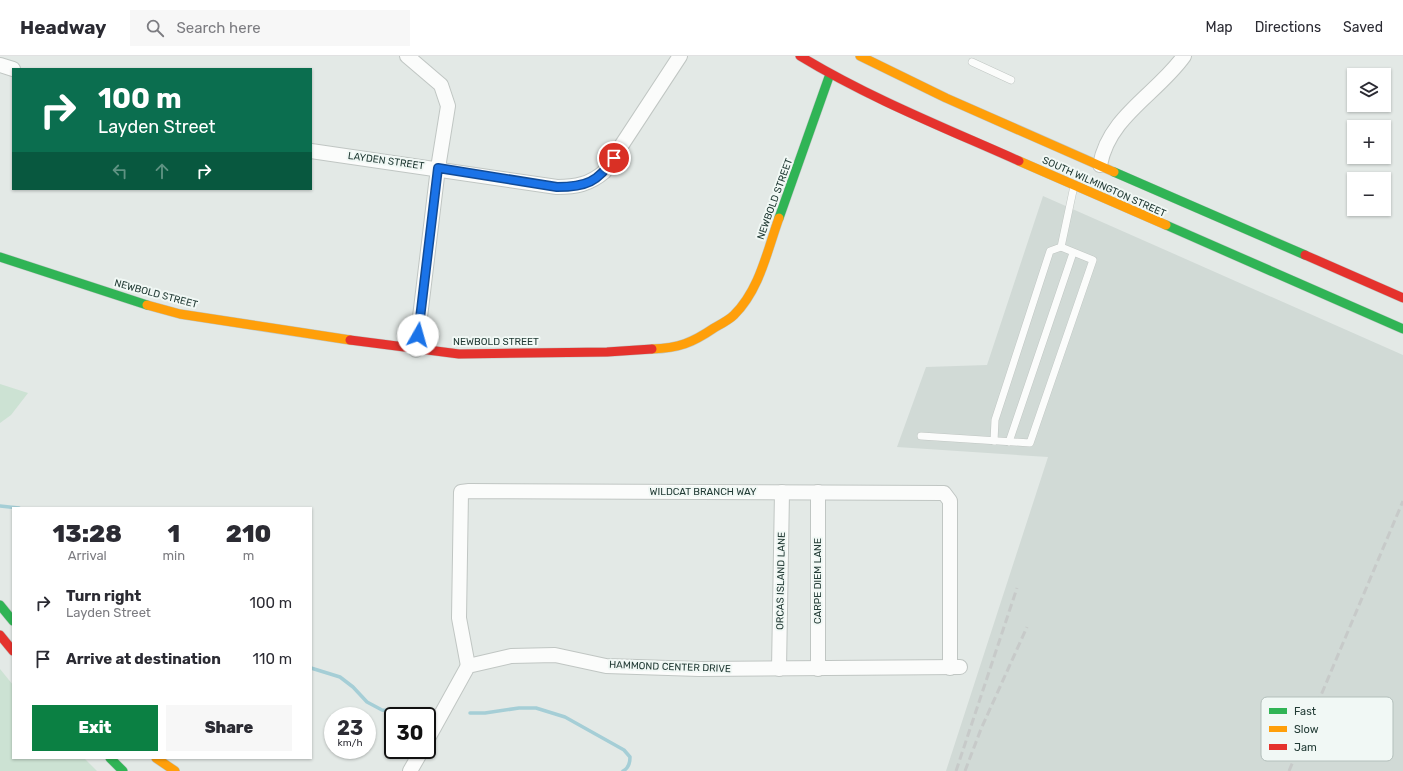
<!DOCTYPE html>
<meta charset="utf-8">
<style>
:root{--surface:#fff;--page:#f7f7f7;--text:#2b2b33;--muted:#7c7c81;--line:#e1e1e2;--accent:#0b8043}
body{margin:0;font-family:Rubik,sans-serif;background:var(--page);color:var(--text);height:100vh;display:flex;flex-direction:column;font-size:15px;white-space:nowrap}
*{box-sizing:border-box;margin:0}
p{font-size:13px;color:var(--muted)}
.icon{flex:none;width:22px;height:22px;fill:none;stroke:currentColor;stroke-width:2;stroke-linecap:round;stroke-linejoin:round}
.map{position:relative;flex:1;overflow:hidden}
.sheet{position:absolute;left:12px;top:451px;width:300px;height:252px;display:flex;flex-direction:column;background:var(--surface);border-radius:0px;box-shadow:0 1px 3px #0004}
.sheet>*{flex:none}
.top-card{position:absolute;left:12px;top:12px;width:300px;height:122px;border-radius:0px;box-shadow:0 1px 3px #0004;background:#0b6e4f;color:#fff;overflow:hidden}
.tools{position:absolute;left:1347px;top:12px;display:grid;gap:8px}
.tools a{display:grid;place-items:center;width:44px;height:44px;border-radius:0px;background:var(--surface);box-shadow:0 1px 3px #0004;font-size:20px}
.speed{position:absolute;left:324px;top:651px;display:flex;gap:8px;font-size:20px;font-weight:700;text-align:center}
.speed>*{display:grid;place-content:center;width:52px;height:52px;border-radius:50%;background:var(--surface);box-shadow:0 1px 3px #0004;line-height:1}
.speed small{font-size:10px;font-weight:400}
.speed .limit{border:2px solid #111;border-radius:6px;background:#fff;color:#111}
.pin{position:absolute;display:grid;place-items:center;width:34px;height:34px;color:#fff;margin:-17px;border:2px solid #fff;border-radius:50%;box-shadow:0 1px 4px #0007}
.me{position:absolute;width:44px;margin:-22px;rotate:7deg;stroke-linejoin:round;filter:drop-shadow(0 0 3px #0008)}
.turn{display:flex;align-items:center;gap:14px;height:84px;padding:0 20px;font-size:18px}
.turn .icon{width:52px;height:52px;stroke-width:2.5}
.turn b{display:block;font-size:28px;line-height:34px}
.lanes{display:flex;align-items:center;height:38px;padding:0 20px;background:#0003;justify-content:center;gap:20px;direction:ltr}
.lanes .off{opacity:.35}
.eta{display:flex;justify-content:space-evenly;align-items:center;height:68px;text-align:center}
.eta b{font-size:24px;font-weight:800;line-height:28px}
.cta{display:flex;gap:8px;margin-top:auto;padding:8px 20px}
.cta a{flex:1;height:46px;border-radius:0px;background:var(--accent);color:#fff;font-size:16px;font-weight:800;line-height:46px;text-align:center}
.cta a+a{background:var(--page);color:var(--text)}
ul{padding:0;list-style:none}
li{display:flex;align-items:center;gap:12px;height:56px;padding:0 20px}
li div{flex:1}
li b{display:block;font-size:15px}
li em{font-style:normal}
header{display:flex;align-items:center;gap:24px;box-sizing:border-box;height:56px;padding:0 20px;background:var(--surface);border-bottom:1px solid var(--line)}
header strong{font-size:19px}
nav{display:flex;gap:22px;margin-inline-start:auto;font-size:14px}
.search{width:280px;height:36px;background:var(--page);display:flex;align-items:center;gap:10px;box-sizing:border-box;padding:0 14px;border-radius:0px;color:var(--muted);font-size:15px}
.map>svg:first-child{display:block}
.built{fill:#d1dad6}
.green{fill:#cce2d3}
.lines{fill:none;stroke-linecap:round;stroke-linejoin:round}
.stream{stroke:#a5ced6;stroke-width:3.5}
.lane-casing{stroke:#c0c6c3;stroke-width:8}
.street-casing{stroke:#c0c6c3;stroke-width:16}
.fast-casing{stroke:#bfc7c4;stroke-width:10}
.slow-casing{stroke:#bfc7c4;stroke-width:10}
.jam-casing{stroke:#bfc7c4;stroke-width:10}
.lane{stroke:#fbfcfb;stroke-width:7}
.street{stroke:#fbfcfb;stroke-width:14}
.fast{stroke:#30b455;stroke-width:9}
.slow{stroke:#ff9f0a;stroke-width:9}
.jam{stroke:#e5322d;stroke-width:9}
.rail{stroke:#c7cac9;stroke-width:3;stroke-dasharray:8 4;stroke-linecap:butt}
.route-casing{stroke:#114b97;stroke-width:10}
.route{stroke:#1a73e8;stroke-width:7}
.labels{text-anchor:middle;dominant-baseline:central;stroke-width:4;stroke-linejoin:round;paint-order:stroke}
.street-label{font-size:10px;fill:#223b35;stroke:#f1f8f5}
.key{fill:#f1f8f5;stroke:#b3bfbb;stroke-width:1}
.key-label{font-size:11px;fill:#223b35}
</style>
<header>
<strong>Headway</strong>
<div class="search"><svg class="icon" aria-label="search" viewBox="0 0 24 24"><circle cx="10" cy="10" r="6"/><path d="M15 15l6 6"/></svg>Search here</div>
<nav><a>Map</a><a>Directions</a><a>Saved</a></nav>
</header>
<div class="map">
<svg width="1403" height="715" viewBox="0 0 1403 715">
<rect width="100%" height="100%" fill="#e3e9e6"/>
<!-- built -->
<path class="built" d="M1043,140L1403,299V715H946L1048,401L897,391L926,311L987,309Z"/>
<!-- green -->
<g class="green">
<path d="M0,328L28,337L11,359L0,367Z"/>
<path d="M0,613L13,629V702H84L97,715H0Z"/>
</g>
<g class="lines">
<!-- stream -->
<g class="stream">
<path d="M0,450L19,452"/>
<path d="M311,612L340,621L353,631L367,646L382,654L404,657"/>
<path d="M470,657H485L519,652H536L565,661L624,694L630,701C630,707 629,712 623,715"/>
</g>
<defs>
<g id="lane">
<path d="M972,6L1011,24"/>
<path d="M921,380L1030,387L1093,204L1061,191L1074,130"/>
<path d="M994,385L995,364L1050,195L1061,191"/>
<path d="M1009,386L1073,197"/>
</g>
<g id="street">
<path d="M407,0L441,29L448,50L438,112L416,294"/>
<path d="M0,9L13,13"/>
<path d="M311,95L557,131C576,131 590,128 604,116L680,0"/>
<path d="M1100,109C1109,60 1157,38 1184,0"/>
<path d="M818,436V613"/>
<path d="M468,610L459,562L461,436L469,435L944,437L950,445V612"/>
<path d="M779,613L782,436"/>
<path d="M427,684L468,610L511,600L555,599L606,610L699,613L960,611"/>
<path d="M410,715L422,694"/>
</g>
<g id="fast">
<path d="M1114,116L1305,199"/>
<path d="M779,162L830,18"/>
<path d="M1166,169L1403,273"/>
<path d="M0,201L147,249"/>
<path d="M0,549L13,565"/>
<path d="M110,702L123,715"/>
</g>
<g id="slow">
<path d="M860,0L946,42L1114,116"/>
<path d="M1019,105L1166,169"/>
<path d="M147,249L180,258L350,284"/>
<path d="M652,293C679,292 692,287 714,272C721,268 729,264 734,259C760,233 767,195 779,162"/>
<path d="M156,702L175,715"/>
</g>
<g id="jam">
<path d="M800,0C869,42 945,72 1019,105"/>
<path d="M1305,199L1403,242"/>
<path d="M350,284L459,298L607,296L652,293"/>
<path d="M0,579L13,595"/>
</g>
</defs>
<!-- lane casing -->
<use href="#lane" class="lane-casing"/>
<!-- street casing -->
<use href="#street" class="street-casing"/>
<!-- fast casing -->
<use href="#fast" class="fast-casing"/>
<!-- slow casing -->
<use href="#slow" class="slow-casing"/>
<!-- jam casing -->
<use href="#jam" class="jam-casing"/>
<!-- lane -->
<use href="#lane" class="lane"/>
<!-- street -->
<use href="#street" class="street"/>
<!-- fast -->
<use href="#fast" class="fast"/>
<!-- slow -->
<use href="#slow" class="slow"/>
<!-- jam -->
<use href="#jam" class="jam"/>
<!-- rail -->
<g class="rail">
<path d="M956,715L1017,532"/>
<path d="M965,715L981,673L1027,571"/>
<path d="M1289,715L1403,445"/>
</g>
</g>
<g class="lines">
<defs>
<path id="route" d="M418,279L438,112L557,131C586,131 598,126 614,102"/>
</defs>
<!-- route casing -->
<use href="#route" class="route-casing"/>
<!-- route -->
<use href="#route" class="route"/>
</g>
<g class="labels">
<!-- street labels -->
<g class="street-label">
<text transform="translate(386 105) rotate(8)">LAYDEN STREET</text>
<text transform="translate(1104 131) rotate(24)">SOUTH WILMINGTON STREET</text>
<text transform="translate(775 143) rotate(-70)">NEWBOLD STREET</text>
<text transform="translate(156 238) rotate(15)">NEWBOLD STREET</text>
<text x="496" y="286">NEWBOLD STREET</text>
<text x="703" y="436">WILDCAT BRANCH WAY</text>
<text transform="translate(781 525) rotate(-89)">ORCAS ISLAND LANE</text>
<text transform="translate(818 525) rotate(-90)">CARPE DIEM LANE</text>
<text transform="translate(670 611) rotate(2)">HAMMOND CENTER DRIVE</text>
</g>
</g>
<!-- legend -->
<rect x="1261" y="641" width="132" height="64" rx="6" class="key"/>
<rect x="1269" y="652" width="18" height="6" fill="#30b455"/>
<rect x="1269" y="670" width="18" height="6" fill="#ff9f0a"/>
<rect x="1269" y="688" width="18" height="6" fill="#e5322d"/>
<g class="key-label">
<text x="1294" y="659">Fast</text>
<text x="1294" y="677">Slow</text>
<text x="1294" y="695">Jam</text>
</g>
</svg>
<div class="tools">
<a><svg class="icon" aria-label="layers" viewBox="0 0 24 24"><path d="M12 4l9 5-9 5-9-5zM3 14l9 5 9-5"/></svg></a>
<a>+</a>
<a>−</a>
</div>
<div class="speed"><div>23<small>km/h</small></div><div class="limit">30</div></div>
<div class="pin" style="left:614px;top:102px;background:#d93025"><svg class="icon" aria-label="arrive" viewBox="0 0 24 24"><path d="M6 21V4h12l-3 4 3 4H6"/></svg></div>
<svg class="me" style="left:418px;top:279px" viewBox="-20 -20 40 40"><circle r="19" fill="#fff"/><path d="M0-13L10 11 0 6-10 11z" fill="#1a73e8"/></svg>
<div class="top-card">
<div class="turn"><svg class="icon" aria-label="right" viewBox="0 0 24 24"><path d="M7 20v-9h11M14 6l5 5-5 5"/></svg><div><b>100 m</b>Layden Street</div></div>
<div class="lanes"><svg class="icon off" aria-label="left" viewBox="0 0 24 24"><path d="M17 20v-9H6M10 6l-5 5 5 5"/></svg><svg class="icon off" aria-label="ahead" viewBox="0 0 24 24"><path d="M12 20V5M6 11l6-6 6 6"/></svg><svg class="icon" aria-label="right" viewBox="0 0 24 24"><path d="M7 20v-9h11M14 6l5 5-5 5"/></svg></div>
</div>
<section class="sheet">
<div class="eta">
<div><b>13:28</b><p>Arrival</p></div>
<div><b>1</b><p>min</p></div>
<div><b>210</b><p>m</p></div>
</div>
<ul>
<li><svg class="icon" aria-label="right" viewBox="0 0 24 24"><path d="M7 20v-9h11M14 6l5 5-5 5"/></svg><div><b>Turn right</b><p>Layden Street</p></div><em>100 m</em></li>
<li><svg class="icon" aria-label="arrive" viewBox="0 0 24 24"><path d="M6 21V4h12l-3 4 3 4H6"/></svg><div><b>Arrive at destination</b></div><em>110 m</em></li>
</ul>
<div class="cta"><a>Exit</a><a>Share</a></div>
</section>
</div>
